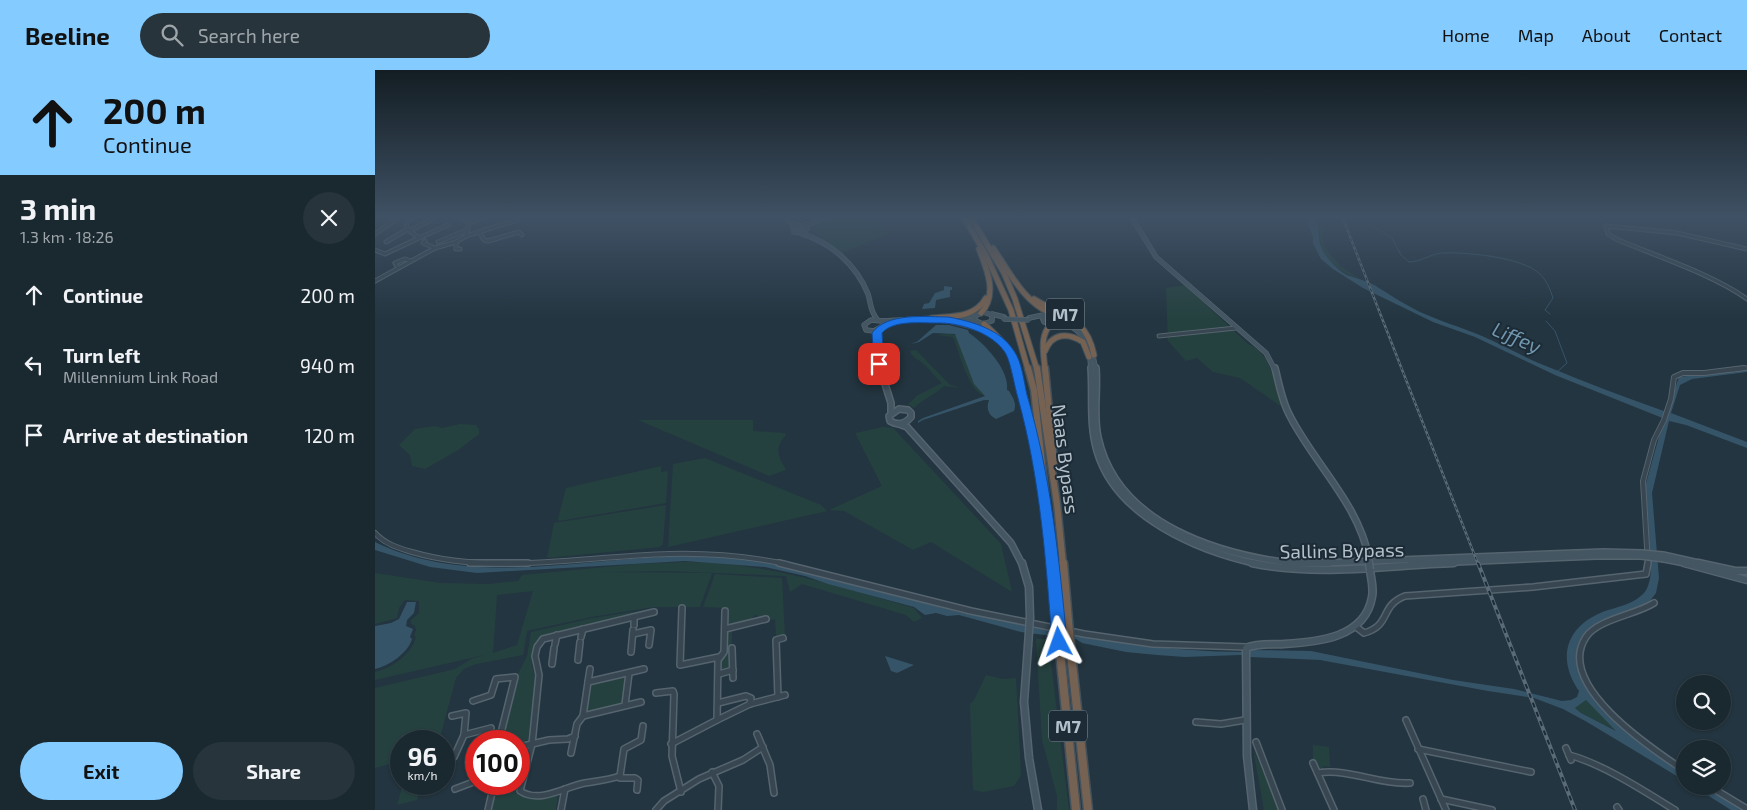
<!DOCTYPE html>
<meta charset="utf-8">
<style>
:root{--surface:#1a2830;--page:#27343c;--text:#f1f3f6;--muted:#9fa6ab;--line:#38444c;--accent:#84cbff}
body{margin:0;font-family:"Exo 2",sans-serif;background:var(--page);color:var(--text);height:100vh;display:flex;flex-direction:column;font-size:19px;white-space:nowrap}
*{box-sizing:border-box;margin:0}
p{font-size:16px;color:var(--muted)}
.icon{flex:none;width:28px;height:28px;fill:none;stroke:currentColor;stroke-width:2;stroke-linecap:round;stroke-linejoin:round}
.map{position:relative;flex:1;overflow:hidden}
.sheet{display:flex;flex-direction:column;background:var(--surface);width:375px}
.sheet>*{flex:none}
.top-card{background:#84cbff;color:#111;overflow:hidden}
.buttons{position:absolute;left:1301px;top:605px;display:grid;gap:10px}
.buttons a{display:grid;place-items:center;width:55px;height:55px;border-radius:50%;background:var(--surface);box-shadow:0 1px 4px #0004,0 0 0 1px var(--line);font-size:25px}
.speed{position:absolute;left:15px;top:660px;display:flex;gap:10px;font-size:25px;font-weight:700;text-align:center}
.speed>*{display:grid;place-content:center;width:65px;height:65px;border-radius:50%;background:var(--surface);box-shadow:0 1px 4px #0004,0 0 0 1px var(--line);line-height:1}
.speed small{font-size:12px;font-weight:400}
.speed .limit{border:8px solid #d22;background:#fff;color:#111}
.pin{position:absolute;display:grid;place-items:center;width:42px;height:42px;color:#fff;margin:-21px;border-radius:10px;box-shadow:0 2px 8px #0006}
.me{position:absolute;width:55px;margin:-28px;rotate:356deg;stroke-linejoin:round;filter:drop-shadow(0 0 4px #0008)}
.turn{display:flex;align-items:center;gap:18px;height:105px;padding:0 20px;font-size:22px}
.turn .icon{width:65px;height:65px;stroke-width:2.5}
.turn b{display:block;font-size:35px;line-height:42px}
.round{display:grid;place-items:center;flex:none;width:52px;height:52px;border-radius:26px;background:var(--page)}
.headline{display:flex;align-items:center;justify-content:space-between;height:85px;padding:0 20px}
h1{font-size:30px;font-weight:700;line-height:38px}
.button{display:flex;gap:10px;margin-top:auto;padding:10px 20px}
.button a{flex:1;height:58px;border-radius:30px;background:var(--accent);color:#111;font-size:20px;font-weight:700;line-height:58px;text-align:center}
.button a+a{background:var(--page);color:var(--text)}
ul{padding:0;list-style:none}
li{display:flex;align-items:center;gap:15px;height:70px;padding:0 20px}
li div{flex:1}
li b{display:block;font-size:19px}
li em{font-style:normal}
header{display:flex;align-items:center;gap:30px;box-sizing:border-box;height:70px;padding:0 25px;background:var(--accent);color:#111}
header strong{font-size:24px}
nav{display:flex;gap:28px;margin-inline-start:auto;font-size:18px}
.search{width:350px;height:45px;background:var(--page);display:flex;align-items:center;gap:12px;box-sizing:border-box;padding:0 18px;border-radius:28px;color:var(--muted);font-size:19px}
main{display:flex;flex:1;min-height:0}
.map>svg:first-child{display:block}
.green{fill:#25413f;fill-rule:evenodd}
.water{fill:#355468;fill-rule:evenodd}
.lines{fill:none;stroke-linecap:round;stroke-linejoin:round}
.stream{stroke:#355468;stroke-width:1}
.street-far2-casing{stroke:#55646e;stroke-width:5}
.street-far1-casing{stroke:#55646e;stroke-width:6}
.street-casing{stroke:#55646e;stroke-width:8}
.secondary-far2-casing{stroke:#55646e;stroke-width:5.5}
.secondary-far1-casing{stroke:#55646e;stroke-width:8}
.secondary-casing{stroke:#55646e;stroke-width:9}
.highway-far2-casing{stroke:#42515b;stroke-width:7}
.highway-far1-casing{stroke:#42515b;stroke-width:9}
.highway-casing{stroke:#42515b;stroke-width:11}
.street-far2{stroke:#374650;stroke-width:3}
.street-far1{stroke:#374650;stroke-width:4}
.street{stroke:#374650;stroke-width:5}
.secondary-far2{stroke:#455663;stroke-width:4}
.secondary-far1{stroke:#455663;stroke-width:5}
.secondary{stroke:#455663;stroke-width:6}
.highway-far2{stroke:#766253;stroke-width:5}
.highway-far1{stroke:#766253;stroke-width:6}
.highway{stroke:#766253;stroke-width:8}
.rail-far1-casing{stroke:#596b77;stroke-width:2.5}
.rail-casing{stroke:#596b77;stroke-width:4}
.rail-far1{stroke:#1c2b35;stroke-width:1;stroke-dasharray:3;stroke-linecap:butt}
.rail{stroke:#1c2b35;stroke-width:2;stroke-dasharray:5;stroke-linecap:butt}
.secondary-bridge-far2-casing{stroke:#55646e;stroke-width:5.5;stroke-linecap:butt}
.secondary-bridge-far1-casing{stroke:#55646e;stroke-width:8;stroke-linecap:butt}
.secondary-bridge-casing{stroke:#55646e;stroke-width:9;stroke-linecap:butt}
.highway-bridge-casing{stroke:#42515b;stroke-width:11;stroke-linecap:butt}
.secondary-bridge-far2{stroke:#455663;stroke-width:4}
.secondary-bridge-far1{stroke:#455663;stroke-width:5}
.secondary-bridge{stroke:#455663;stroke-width:6}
.highway-bridge{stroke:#766253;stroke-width:8}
.route{fill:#1a73e8;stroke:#114b97}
.labels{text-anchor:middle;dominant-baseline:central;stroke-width:4;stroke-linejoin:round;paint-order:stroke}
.shield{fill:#1c2b35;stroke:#86949e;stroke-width:1}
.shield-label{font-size:18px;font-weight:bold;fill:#b3c1cb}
.street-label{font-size:19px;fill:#b3c1cb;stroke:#1c2b35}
.water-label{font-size:20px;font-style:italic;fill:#7198b0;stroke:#1c2b35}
</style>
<header>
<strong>Beeline</strong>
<div class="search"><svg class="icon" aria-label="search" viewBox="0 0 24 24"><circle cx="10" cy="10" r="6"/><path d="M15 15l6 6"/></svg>Search here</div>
<nav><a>Home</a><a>Map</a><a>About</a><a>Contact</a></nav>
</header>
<main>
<section class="sheet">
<div class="top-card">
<div class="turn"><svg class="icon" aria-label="ahead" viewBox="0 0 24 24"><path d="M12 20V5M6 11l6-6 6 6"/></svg><div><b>200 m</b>Continue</div></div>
</div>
<div class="headline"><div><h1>3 min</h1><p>1.3 km · 18:26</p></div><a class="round"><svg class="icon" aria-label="close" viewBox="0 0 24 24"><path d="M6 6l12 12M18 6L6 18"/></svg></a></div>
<ul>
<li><svg class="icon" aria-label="ahead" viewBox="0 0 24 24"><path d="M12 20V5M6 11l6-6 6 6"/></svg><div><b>Continue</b></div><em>200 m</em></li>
<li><svg class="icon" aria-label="left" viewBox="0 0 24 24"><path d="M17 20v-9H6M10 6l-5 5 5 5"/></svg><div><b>Turn left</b><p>Millennium Link Road</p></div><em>940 m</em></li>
<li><svg class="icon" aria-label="arrive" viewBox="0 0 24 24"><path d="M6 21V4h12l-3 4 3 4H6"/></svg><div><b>Arrive at destination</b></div><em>120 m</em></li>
</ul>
<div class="button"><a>Exit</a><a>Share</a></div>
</section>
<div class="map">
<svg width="1372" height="740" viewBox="0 0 1372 740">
<rect width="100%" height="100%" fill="#233540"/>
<!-- green -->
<g class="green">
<path d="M463,146H490L515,163L467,183L438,161L441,155Z"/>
<path d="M934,146H947L949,176L965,196L983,208C968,204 950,191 945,174C943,167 947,157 941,151C939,149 936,148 934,146Z"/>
<path d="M810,215L873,274C897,283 900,316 907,337L865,308L838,302L822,288L811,291L793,271L791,218Z"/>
<path d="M573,264L581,265L599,314L611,326C595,325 584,283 579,269L577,267L561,265Z"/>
<path d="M541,280L574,314L585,318L569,316C558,326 549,328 539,338L533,334L543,325L567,313C560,307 556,301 550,295C544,289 538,289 535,281Z"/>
<path d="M263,350H378V361L410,363L411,365C399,378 403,386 411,400L394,406Z"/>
<path d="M85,354L101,355L104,359V364L83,380L50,399L37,396L35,385L24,375L40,359L60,356L67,358Z"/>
<path d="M508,357L518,358L626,474L637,522L556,472L538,480L469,441L454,440L507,416L480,363Z"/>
<path d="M330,388L446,435L452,441L293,477L298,394Z"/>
<path d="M286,396V402L293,401L291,433L184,451L183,449L191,418Z"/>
<path d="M291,435L288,474L285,477L172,488L179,453Z"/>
<path d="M310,492C390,492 462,516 539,538L547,548L539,552L531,545L427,514L415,522L411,506L295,501L221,502L337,503L325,537H279L216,547L152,561L148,585L101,594L89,599L81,608L64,671H26V691L0,698V618L80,599L96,589L109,585L0,610V602C17,598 37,584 41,567L39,565L41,560L40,556L36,554V550L44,543V531L30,530L24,538L22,548L0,554V503L65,513L113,514L143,511L147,505L262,494ZM158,521L142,575L118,583L122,525Z"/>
<path d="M340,504L407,508L410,567L407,568L405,565L401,566L400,549L395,550V547L385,548L382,545L379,546L376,550L351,555V538L328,537Z"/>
<path d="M283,538V545H280L279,541L167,567C155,574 154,595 161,607L153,670L144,673L126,671L142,606L152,586L156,562L218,548Z"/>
<path d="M357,560V572L355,575L356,596L348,600L346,599C345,591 346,588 351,583V562Z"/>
<path d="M661,569H673L694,740H682V726L667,670Z"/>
<path d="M611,605L628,609L641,608L646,705L639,716L608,722L598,720L595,634L599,630Z"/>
<path d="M248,606L250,607L248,632L246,635L215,643L212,642L216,614Z"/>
<path d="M1211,629L1242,661L1206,643L1200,638Z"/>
<path d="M938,675L954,677L955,697L948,696V699H946L940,691L938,690Z"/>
<path d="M878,679L905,740H889Z"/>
<path d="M28,714H47L42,730L22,735Z"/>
<path d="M121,714H142L140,723C152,732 169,726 183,724L181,740H114Z"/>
</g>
<!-- water -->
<g class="water">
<path d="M929,146C948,146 942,162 945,174C948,185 962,200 972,205C983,209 994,211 1004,218C1017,226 1029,234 1043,241C1064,251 1086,257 1107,266C1130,276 1152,289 1176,298C1212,313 1249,327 1286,340L1292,342L1304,307L1372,299V302L1317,309L1305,315L1296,343L1372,372V378L1311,355L1294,351L1277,423L1284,508L1281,523L1271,536L1214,559C1164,608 1275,680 1310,703V711L1212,652L1188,639L1159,628L1113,621L945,590L875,587L874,585H865L810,587L782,585L751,582L707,573L701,569L646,562L584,545L572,546L561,543L550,545L539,537L453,514L430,506L390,497L310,491L102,503L55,497L0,480V472C96,519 210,487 312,486C406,485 497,519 587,543C596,545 605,545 613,547C699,567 785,582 873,582L874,580L936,581L1078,610L1139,619L1187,631L1196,630L1202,627L1204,621C1183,591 1189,560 1223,544C1238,537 1257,536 1269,523C1274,517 1275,509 1276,501L1270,417L1285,363L1290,349L1180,305L1100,267L1058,252L988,218L958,199L946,189L938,173V167ZM1211,630L1241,661L1206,643L1200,638Z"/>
<path d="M569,216L577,217V220H575V227L561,230L560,238L547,239L549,234L554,233L560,223L569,220Z"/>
<path d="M561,255H574L593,260L594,263C609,273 635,300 632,320L634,321C638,328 642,333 639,341L621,349C613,345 611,338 614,330H609L548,350L543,353V351L548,348L610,326L599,314L580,264L558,263L544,272L536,274L543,271Z"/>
<path d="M32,532H41L39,543L32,550L31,556L38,559L35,567L37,569C33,583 14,596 0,599V556L16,553L24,549Z"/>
<path d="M510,586L539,595L522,603L516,601Z"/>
<path d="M1318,716H1330L1369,740H1356Z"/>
</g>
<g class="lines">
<!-- stream -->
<g class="stream">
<path d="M981,146L1017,168L1026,185L1034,192C1046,192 1055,184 1067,183C1092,182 1147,187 1165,204C1172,211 1175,219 1178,228L1170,240L1175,244"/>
<path d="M1171,251L1180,261L1192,293L1182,302"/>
</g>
<defs>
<g id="street-far2">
<path d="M84,146L94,153L91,166L142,150"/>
<path d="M94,153L113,146"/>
<path d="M428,155L436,154L454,146"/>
<path d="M34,161L56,150"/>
<path d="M104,162L109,170L113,171L144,162L147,165"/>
<path d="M0,164L26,146"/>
<path d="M44,168L73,155"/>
<path d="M50,171L48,173L60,178"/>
<path d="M11,172L33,159"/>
<path d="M63,172L92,160"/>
<path d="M81,172V179H85"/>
<path d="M1372,179L1302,163L1231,156L1233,164L1241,169C1281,186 1337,204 1372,229"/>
<path d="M0,180L10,184L44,168C38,163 31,160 31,152L39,146"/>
<path d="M22,196L20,193L30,189L36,191"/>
<path d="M0,211L60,178L81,172L91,166"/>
<path d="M784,266L861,258"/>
<path d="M1358,300L1372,298"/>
</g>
<g id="street-far1">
<path d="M0,463C10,474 23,478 37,482C120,506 208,486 294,484C333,483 372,486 411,494"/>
<path d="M1273,494L1268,411L1279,370L1289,350L1296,329L1299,307L1308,303H1329L1369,298"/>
</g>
<g id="street">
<path d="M95,493H153"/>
<path d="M404,493L596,541L709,564L778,574L872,577"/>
<path d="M1279,533C1260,545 1223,549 1211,567C1179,615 1277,679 1310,701"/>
<path d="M307,538L305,595L344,587"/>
<path d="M259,547V555"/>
<path d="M980,556L989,563C1017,555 1004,536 1030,526L1158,517L1271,504L1273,493"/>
<path d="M350,559L391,549"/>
<path d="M258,564L276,560L274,575"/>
<path d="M206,567L208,559"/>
<path d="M180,574L182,565"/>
<path d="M357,578L358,608"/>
<path d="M256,582L258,560"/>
<path d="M203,590L205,572"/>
<path d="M177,594L179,578"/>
<path d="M344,604L358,600"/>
<path d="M213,612L215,599"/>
<path d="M281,623L298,621L299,624L297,686L306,722"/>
<path d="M403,627L401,570L408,568"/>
<path d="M98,631L116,625L121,609L140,607L124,671"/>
<path d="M266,632L208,646L213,612L269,599"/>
<path d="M343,633L371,626L376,628L375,634"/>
<path d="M250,635L254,603"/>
<path d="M342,650L375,634L410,625"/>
<path d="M1031,650L1071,740"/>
<path d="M821,652L846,654L870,650"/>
<path d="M382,664L395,695L399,723"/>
<path d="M89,665L116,658"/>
<path d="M881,672L907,740"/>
<path d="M296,674L342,650L343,590L349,582L350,541"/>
<path d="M144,677L174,670L193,669L200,666"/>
<path d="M1191,678L1196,690"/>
<path d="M1043,679L1156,702"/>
<path d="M196,683L202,654L208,646"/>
<path d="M1194,685C1228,694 1269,721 1300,740"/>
<path d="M69,689L79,687L89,665L91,643L77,646"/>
<path d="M938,693L959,740"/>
<path d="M337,702L344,716L343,740"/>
<path d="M943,703C974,698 1004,715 1035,713"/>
<path d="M245,706C233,710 222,711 210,713C189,717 165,734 145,721L157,674L164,605L160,586L162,577L168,569L279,542"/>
<path d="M1334,716L1372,739"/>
<path d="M80,719L101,711"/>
<path d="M262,720L263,710L260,708H245V706L249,679L266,670L268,656"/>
<path d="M1048,729L1051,740"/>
<path d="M1066,729L1117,740"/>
<path d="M1242,737L1244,740"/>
<path d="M113,740L119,714"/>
<path d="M186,740L190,719"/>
<path d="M281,740L289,731L324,709L368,690L388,677"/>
</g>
<g id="secondary-far2">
<path d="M408,146L417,154L424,156"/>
<path d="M756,146L781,187L891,283L900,300"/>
<path d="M424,156H430L432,159L427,162H419L418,158Z"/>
<path d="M425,163C455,172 481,194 493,224C496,233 495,241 502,249"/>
<path d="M608,242L617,245V251L608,254L599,250L600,246Z"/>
<path d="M673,243L681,244L684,250L678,254L669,252L667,247Z"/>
<path d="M617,244L629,247"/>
<path d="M684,246L694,253"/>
<path d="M577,248L600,246"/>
<path d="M654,248L668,245"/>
<path d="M496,250L507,251L508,256L499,261L491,260L489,255Z"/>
<path d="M590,250L600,251"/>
<path d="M507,251L561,248"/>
<path d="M680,253C708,254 715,276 716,300"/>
<path d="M508,256L519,252"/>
<path d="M504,259L501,272L505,300"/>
<path d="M717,282L721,300"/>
</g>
<g id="secondary-far1">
<path d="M505,298L516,333V342"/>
<path d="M716,298C718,326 714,354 722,381C741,447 823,481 883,494"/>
<path d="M721,298C723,321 718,344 723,367C742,455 844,485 922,494"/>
<path d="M900,298C904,314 907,332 915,346C940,395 984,434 994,489"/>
<path d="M524,339L533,340L536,343V347C530,354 523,356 515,351L514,346Z"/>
<path d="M524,354L532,357L636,473L647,494"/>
<path d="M1288,485L1328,494"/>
<path d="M1289,489L1315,494"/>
<path d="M922,494L1228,482L1267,483"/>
<path d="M1036,494L1221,486H1266"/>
</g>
<g id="secondary">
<path d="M647,493L654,517L655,547"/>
<path d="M877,493C943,507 1013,495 1079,493"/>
<path d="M911,493H954"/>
<path d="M1309,493L1372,510"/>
<path d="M1323,493L1360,501H1372"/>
<path d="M653,576L649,632L654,688L663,740"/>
<path d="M878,740L872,686L871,578C883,573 897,575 909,574C943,572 990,568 997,527C999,518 996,509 995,500"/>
</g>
<g id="highway-far2">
<path d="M588,146L611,185L636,240L653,300"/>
<path d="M595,146L629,203L640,229L662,300"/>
<path d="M618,178C634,201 648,231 675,243"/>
<path d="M604,179C612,199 623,225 606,243"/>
<path d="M659,229C688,247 711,246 719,285"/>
<path d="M557,248C577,246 600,248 611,228"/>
<path d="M574,250L609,259L616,263"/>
<path d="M609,254C625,268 635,279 641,300"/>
<path d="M670,281C677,263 693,262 708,272L714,287"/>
<path d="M670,300C669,284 664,266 676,254"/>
</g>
<g id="highway-far1">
<path d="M640,298L656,355L665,398"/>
<path d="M653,298L659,320L678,494"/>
<path d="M662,298L682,434L688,494"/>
<path d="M670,298L679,392"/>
</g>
<g id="highway">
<path d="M678,493L683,550"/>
<path d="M688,493L693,551"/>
<path d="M684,572L701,740"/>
<path d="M695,574L713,740"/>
</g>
</defs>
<!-- street-far2 casing -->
<use href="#street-far2" class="street-far2-casing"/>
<!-- street-far1 casing -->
<use href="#street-far1" class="street-far1-casing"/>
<!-- street casing -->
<use href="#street" class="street-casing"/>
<!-- secondary-far2 casing -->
<use href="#secondary-far2" class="secondary-far2-casing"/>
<!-- secondary-far1 casing -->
<use href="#secondary-far1" class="secondary-far1-casing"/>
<!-- secondary casing -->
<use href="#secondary" class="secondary-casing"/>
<!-- highway-far2 casing -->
<use href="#highway-far2" class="highway-far2-casing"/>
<!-- highway-far1 casing -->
<use href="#highway-far1" class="highway-far1-casing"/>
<!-- highway casing -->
<use href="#highway" class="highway-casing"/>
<!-- street-far2 -->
<use href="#street-far2" class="street-far2"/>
<!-- street-far1 -->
<use href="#street-far1" class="street-far1"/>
<!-- street -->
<use href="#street" class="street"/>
<!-- secondary-far2 -->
<use href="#secondary-far2" class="secondary-far2"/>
<!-- secondary-far1 -->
<use href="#secondary-far1" class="secondary-far1"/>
<!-- secondary -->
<use href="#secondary" class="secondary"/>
<!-- highway-far2 -->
<use href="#highway-far2" class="highway-far2"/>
<!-- highway-far1 -->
<use href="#highway-far1" class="highway-far1"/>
<!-- highway -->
<use href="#highway" class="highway"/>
<defs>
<path id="rail-far1" d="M967,146L1103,494"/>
<path id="rail" d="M1103,493L1200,740"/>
</defs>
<!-- rail-far1 casing -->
<use href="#rail-far1" class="rail-far1-casing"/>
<!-- rail casing -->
<use href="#rail" class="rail-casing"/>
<!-- rail-far1 -->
<use href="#rail-far1" class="rail-far1"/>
<!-- rail -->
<use href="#rail" class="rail"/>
<defs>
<path id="secondary-bridge-far2" d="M628,249L654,250"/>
<g id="secondary-bridge-far1">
<path d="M1267,483L1288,485"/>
<path d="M1266,486L1289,489"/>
<path d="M994,489V494"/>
</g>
<g id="secondary-bridge">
<path d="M994,493L995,500"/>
<path d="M653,576L655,547"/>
</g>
<g id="highway-bridge">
<path d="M683,550L684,572"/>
<path d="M693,551L695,574"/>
</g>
</defs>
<!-- secondary-bridge-far2 casing -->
<use href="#secondary-bridge-far2" class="secondary-bridge-far2-casing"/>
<!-- secondary-bridge-far1 casing -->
<use href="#secondary-bridge-far1" class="secondary-bridge-far1-casing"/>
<!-- secondary-bridge casing -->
<use href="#secondary-bridge" class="secondary-bridge-casing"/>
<!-- highway-bridge casing -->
<use href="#highway-bridge" class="highway-bridge-casing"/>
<!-- secondary-bridge-far2 -->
<use href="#secondary-bridge-far2" class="secondary-bridge-far2"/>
<!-- secondary-bridge-far1 -->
<use href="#secondary-bridge-far1" class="secondary-bridge-far1"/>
<!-- secondary-bridge -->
<use href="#secondary-bridge" class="secondary-bridge"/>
<!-- highway-bridge -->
<use href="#highway-bridge" class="highway-bridge"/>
</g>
<!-- sky -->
<linearGradient id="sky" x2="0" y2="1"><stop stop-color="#131d23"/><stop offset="0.59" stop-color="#3f5164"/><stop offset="1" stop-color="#3f5164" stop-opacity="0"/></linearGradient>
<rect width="1372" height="249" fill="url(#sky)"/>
<!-- route -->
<path class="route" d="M574,247C598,252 625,259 639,281C647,292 649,312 652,325C676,406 684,488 692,572L689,577L684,579L679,577L677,572C671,490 665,408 643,328C639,315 637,297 631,284C619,263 584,252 561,253C545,253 518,250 507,263L509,294L504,298L499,294L497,263C512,242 551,247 574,247Z"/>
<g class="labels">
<!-- shield labels -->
<g class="shield">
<rect x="671" y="228.5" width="38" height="31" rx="4"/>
<rect x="674" y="640.5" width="38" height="31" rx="4"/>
</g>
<g class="shield-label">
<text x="690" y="244">M7</text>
<text x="693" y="656">M7</text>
</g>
<!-- street labels -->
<g class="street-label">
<text transform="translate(691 389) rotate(83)">Naas Bypass</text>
<text transform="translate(967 480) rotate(-1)">Sallins Bypass</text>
</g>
<!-- water labels -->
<g class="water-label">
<text transform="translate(1142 267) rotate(23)">Liffey</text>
</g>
</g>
</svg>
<div class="buttons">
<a><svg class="icon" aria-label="search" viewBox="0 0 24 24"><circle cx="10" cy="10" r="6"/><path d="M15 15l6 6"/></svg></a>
<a><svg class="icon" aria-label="layers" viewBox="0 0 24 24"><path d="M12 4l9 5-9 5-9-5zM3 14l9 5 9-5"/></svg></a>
</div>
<div class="speed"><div>96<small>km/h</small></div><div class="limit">100</div></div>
<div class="pin" style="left:504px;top:294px;background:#d93025"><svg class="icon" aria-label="arrive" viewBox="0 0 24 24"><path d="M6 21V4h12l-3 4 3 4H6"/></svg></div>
<svg class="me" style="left:684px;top:572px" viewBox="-20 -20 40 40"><path d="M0-17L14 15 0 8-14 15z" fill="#1a73e8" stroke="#fff" stroke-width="4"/></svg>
</div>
</main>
